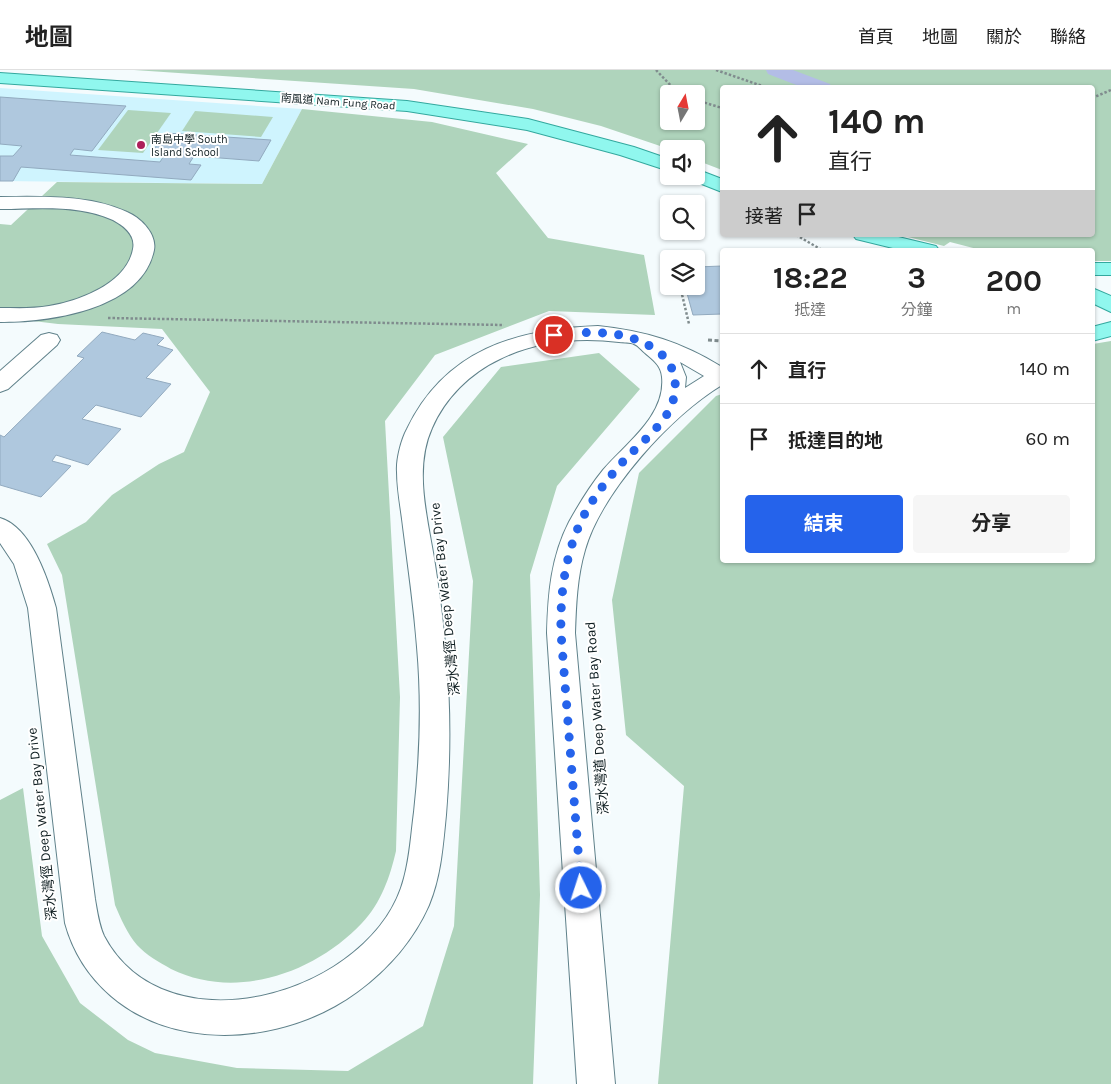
<!DOCTYPE html>
<html lang="zh-TW">
<meta charset="utf-8">
<style>
:root{--surface:#fff;--page:#f6f6f6;--text:#222;--muted:#767676;--line:#e0e0e0;--accent:#2563eb}
body{margin:0;font-family:Karla,"Noto Sans TC",sans-serif;background:var(--page);color:var(--text);height:100vh;display:flex;flex-direction:column;font-size:19px;white-space:nowrap}
*{box-sizing:border-box;margin:0}
p{font-size:16px;color:var(--muted)}
.icon{flex:none;width:28px;height:28px;fill:none;stroke:currentColor;stroke-width:2;stroke-linecap:round;stroke-linejoin:round}
.map{position:relative;flex:1;overflow:hidden}
.side{position:absolute;left:720px;top:178px;width:375px;height:315px;display:flex;flex-direction:column;background:var(--surface);border-radius:5px;box-shadow:0 1px 4px #0004}
.side>*{flex:none}
.guide{position:absolute;left:720px;top:15px;width:375px;height:152px;border-radius:5px;box-shadow:0 1px 4px #0004;background:#fff;color:var(--text);overflow:hidden}
.needle{width:32px;rotate:10deg}
.controls{position:absolute;left:660px;top:15px;display:grid;gap:10px}
.controls a{display:grid;place-items:center;width:45px;height:45px;border-radius:5px;background:var(--surface);box-shadow:0 1px 4px #0004;font-size:25px}
.pin{position:absolute;display:grid;place-items:center;width:42px;height:42px;color:#fff;margin:-21px;border:2px solid #fff;border-radius:50%;box-shadow:0 1px 5px #0007}
.me{position:absolute;width:55px;margin:-28px;rotate:356deg;stroke-linejoin:round;filter:drop-shadow(0 0 4px #0008)}
.turn{display:flex;align-items:center;gap:18px;height:105px;padding:0 25px;font-size:22px}
.turn .icon{width:65px;height:65px;stroke-width:2.5}
.turn b{display:block;font-size:35px;line-height:42px}
.then{display:flex;align-items:center;height:48px;padding:0 25px;background:#0003;gap:10px;font-size:19px}
.eta{display:flex;justify-content:space-evenly;align-items:center;height:85px;text-align:center}
.eta b{font-size:30px;font-weight:700;line-height:35px}
.action{display:flex;gap:10px;margin-top:auto;padding:10px 25px}
.action a{flex:1;height:58px;border-radius:5px;background:var(--accent);color:#fff;font-size:20px;font-weight:700;line-height:58px;text-align:center}
.action a+a{background:var(--page);color:var(--text)}
ul{padding:0;list-style:none}
li{display:flex;align-items:center;gap:15px;height:70px;padding:0 25px;border-top:1px solid var(--line)}
li div{flex:1}
li b{display:block;font-size:19px}
li em{font-style:normal}
header{display:flex;align-items:center;gap:30px;box-sizing:border-box;height:70px;padding:0 25px;background:var(--surface);border-bottom:1px solid var(--line)}
header strong{font-size:24px}
nav{display:flex;gap:28px;margin-inline-start:auto;font-size:18px}
.map>svg:first-child{display:block}
.built{fill:#cff4fe}
.green{fill:#afd4bc;fill-rule:evenodd}
.lines{fill:none;stroke-linecap:round;stroke-linejoin:round}
.canal{fill:#b3bde6;fill-rule:evenodd}
.building{fill:#afc8de;stroke:#92aabf}
.minor-casing{stroke:#5f818a;stroke-width:2}
.major-casing{stroke:#33a89e;stroke-width:2}
.path-far1{stroke:#808c8e;stroke-width:2.5;stroke-dasharray:2.5 2;stroke-linecap:butt}
.path{stroke:#808c8e;stroke-width:3;stroke-dasharray:4 2.5;stroke-linecap:butt}
.minor{fill:#fff;fill-rule:evenodd}
.major{fill:#90f7ee;fill-rule:evenodd}
.route{stroke:#2563eb;stroke-width:9;stroke-dasharray:0 16.2}
.poi-dot{fill:#ad1f5a;stroke:#fff;stroke-width:2}
.labels{text-anchor:middle;dominant-baseline:central;stroke-width:4;stroke-linejoin:round;paint-order:stroke}
.far-street-label{font-size:11px;fill:#0f1e21;stroke:#fff}
.far-poi-label{font-size:11px;fill:#0f1e21;stroke:#fff;text-anchor:start}
.street-label{font-size:14px;fill:#0f1e21;stroke:#fff}
</style>
<header>
<strong>地圖</strong>
<nav><a>首頁</a><a>地圖</a><a>關於</a><a>聯絡</a></nav>
</header>
<div class="map">
<svg width="1111" height="1014" viewBox="0 0 1111 1014">
<rect width="100%" height="100%" fill="#f4fbfd"/>
<!-- built -->
<path class="built" d="M0,18L302,39L262,114L0,111Z"/>
<!-- green -->
<g class="green">
<path d="M134,0H1111V191H1093L1092,180H981L950,172L944,176L900,165H1092V18H722V100L696,90V79H669L601,56L533,39L414,19ZM669,24H696V51H669Z"/>
<path d="M302,39L432,52L528,74L496,103L548,168L644,185L655,245L549,241L435,285L385,351L400,627L396,781C390,807 381,833 362,853C315,903 236,931 171,899C159,892 146,885 137,875C127,863 121,849 115,835L62,505L47,474L86,452L112,425L159,394L184,382L210,322L162,259L58,254L0,247V154L11,155L57,112L262,114Z"/>
<path d="M128,40L171,43L143,83L98,80Z"/>
<path d="M195,41L273,47L261,67L182,61Z"/>
<path d="M1111,271V1014H658L684,716L626,665L612,530L639,403L716,326L722,324V490H1092L1093,274Z"/>
<path d="M599,283L640,319L557,416L530,505L540,825L533,1014H0V730L23,718L42,866L80,933L128,970L155,983L237,998L348,1001L423,956L454,856L473,511L443,367L501,297Z"/>
</g>
<g class="lines">
<!-- canal -->
<path class="canal" d="M766,0H793L830,14L832,18H804L768,4Z"/>
</g>
<!-- building -->
<g class="building">
<path d="M0,27L126,36L92,81L74,79L70,85L160,92L165,84L151,83L166,63L271,70L259,91L194,86L189,94L201,95L191,110L21,97L13,111H0V86H13L22,76L0,74Z"/>
<path d="M722,196V244L693,245L685,216H696V197Z"/>
<path d="M102,262L135,270L143,263L164,268L157,275L173,280L146,308L171,314L141,347L96,335L82,349L121,359L88,395L56,385L52,391L71,396L41,427L0,415V365L4,367L84,288L77,286Z"/>
</g>
<g class="lines">
<defs>
<g id="minor">
<path d="M0,127C42,127 88,124 127,142C141,148 157,164 154,180C142,240 49,252 0,252V238C16,238 33,239 49,236C80,231 127,213 133,179C136,165 124,156 113,150C78,134 37,139 0,139Z"/>
<path d="M598,256C646,261 681,272 722,297V315C671,346 602,421 585,480C577,507 576,535 575,563L615,1014H577L547,563C548,524 551,487 569,452C579,434 590,416 603,400C625,374 666,346 662,307C661,295 653,290 645,283C641,280 639,276 634,274C630,272 624,273 619,272C578,267 537,271 500,289C470,303 445,328 432,358C412,402 430,456 436,501C449,585 453,661 446,745C443,775 441,806 429,835C413,871 388,899 357,922C311,956 246,972 190,962C130,952 81,912 65,853L28,538L14,494L0,473V448C31,457 48,509 56,538L95,829C97,841 99,855 104,866C167,985 375,923 404,808C410,786 411,764 414,742C420,687 422,633 417,577C414,537 408,497 403,457C401,439 397,420 397,402C396,390 401,370 407,359C445,280 516,259 598,256ZM680,292L704,306L685,318L686,307Z"/>
<path d="M49,263L57,265L60,270L57,275L8,319L0,322V301L41,265Z"/>
</g>
<g id="major">
<path d="M0,3L407,31L528,49L634,77L669,89V101L620,85L527,60L407,41L0,13Z"/>
<path d="M696,99L722,109V122L689,109L687,106H696Z"/>
<path d="M853,165H890L936,176L939,180H901L856,169Z"/>
<rect x="1092" y="193" width="19" height="12"/>
<path d="M1092,218L1111,226V242L1092,233Z"/>
<path d="M1111,252V266L1092,271V257Z"/>
</g>
</defs>
<!-- minor casing -->
<use href="#minor" class="minor-casing"/>
<!-- major casing -->
<use href="#major" class="major-casing"/>
<!-- path-far1 -->
<g class="path-far1">
<path d="M656,0L679,24"/>
<path d="M716,0L768,18"/>
<path d="M1092,28L1111,20"/>
<path d="M696,30L722,38"/>
<path d="M796,165L822,180"/>
<path d="M680,216L689,254"/>
<path d="M108,248L504,255"/>
</g>
<!-- path -->
<path class="path" d="M708,270L722,271"/>
<!-- minor -->
<use href="#minor" class="minor"/>
<!-- major -->
<use href="#major" class="major"/>
</g>
<g class="lines">
<!-- route -->
<path class="route" d="M554,265C591,261 630,259 660,283C681,300 679,331 662,351C650,367 633,380 620,395C605,412 591,431 581,451C565,486 560,524 561,563L581,818"/>
</g>
<!-- markers -->
<circle class="poi-dot" cx="141" cy="75" r="5"/>
<g class="labels">
<!-- far-street labels -->
<g class="far-street-label">
<text transform="translate(338 32) rotate(4)">南風道 Nam Fung Road</text>
</g>
<!-- far-poi labels -->
<g class="far-poi-label">
<text x="151" y="69">南島中學 South<tspan x="151" dy="13">Island School</tspan></text>
</g>
<!-- street labels -->
<g class="street-label">
<text transform="translate(445 529) rotate(-96)">深水灣徑 Deep Water Bay Drive</text>
<text transform="translate(597 648) rotate(-94)">深水灣道 Deep Water Bay Road</text>
<text transform="translate(42 754) rotate(-96)">深水灣徑 Deep Water Bay Drive</text>
</g>
</g>
</svg>
<div class="controls">
<a><svg class="needle" viewBox="-14 -14 28 28"><path d="M0-13l5 13h-10z" fill="#e53935"/><path d="M0 13l5-13h-10z" fill="#767676"/></svg></a>
<a><svg class="icon" aria-label="sound" viewBox="0 0 24 24"><path d="M4 9h4l5-4v14l-5-4H4zM17 9q2 3 0 6"/></svg></a>
<a><svg class="icon" aria-label="search" viewBox="0 0 24 24"><circle cx="10" cy="10" r="6"/><path d="M15 15l6 6"/></svg></a>
<a><svg class="icon" aria-label="layers" viewBox="0 0 24 24"><path d="M12 4l9 5-9 5-9-5zM3 14l9 5 9-5"/></svg></a>
</div>
<div class="pin" style="left:554px;top:265px;background:#d93025"><svg class="icon" aria-label="arrive" viewBox="0 0 24 24"><path d="M6 21V4h12l-3 4 3 4H6"/></svg></div>
<svg class="me" style="left:581px;top:818px" viewBox="-20 -20 40 40"><circle r="17" fill="#2563eb" stroke="#fff" stroke-width="3"/><path d="M0-11L8 9 0 5-8 9z" fill="#fff"/></svg>
<div class="guide">
<div class="turn"><svg class="icon" aria-label="ahead" viewBox="0 0 24 24"><path d="M12 20V5M6 11l6-6 6 6"/></svg><div><b>140 m</b>直行</div></div>
<div class="then">接著<svg class="icon" aria-label="arrive" viewBox="0 0 24 24"><path d="M6 21V4h12l-3 4 3 4H6"/></svg></div>
</div>
<section class="side">
<div class="eta">
<div><b>18:22</b><p>抵達</p></div>
<div><b>3</b><p>分鐘</p></div>
<div><b>200</b><p>m</p></div>
</div>
<ul>
<li><svg class="icon" aria-label="ahead" viewBox="0 0 24 24"><path d="M12 20V5M6 11l6-6 6 6"/></svg><div><b>直行</b></div><em>140 m</em></li>
<li><svg class="icon" aria-label="arrive" viewBox="0 0 24 24"><path d="M6 21V4h12l-3 4 3 4H6"/></svg><div><b>抵達目的地</b></div><em>60 m</em></li>
</ul>
<div class="action"><a>結束</a><a>分享</a></div>
</section>
</div>
